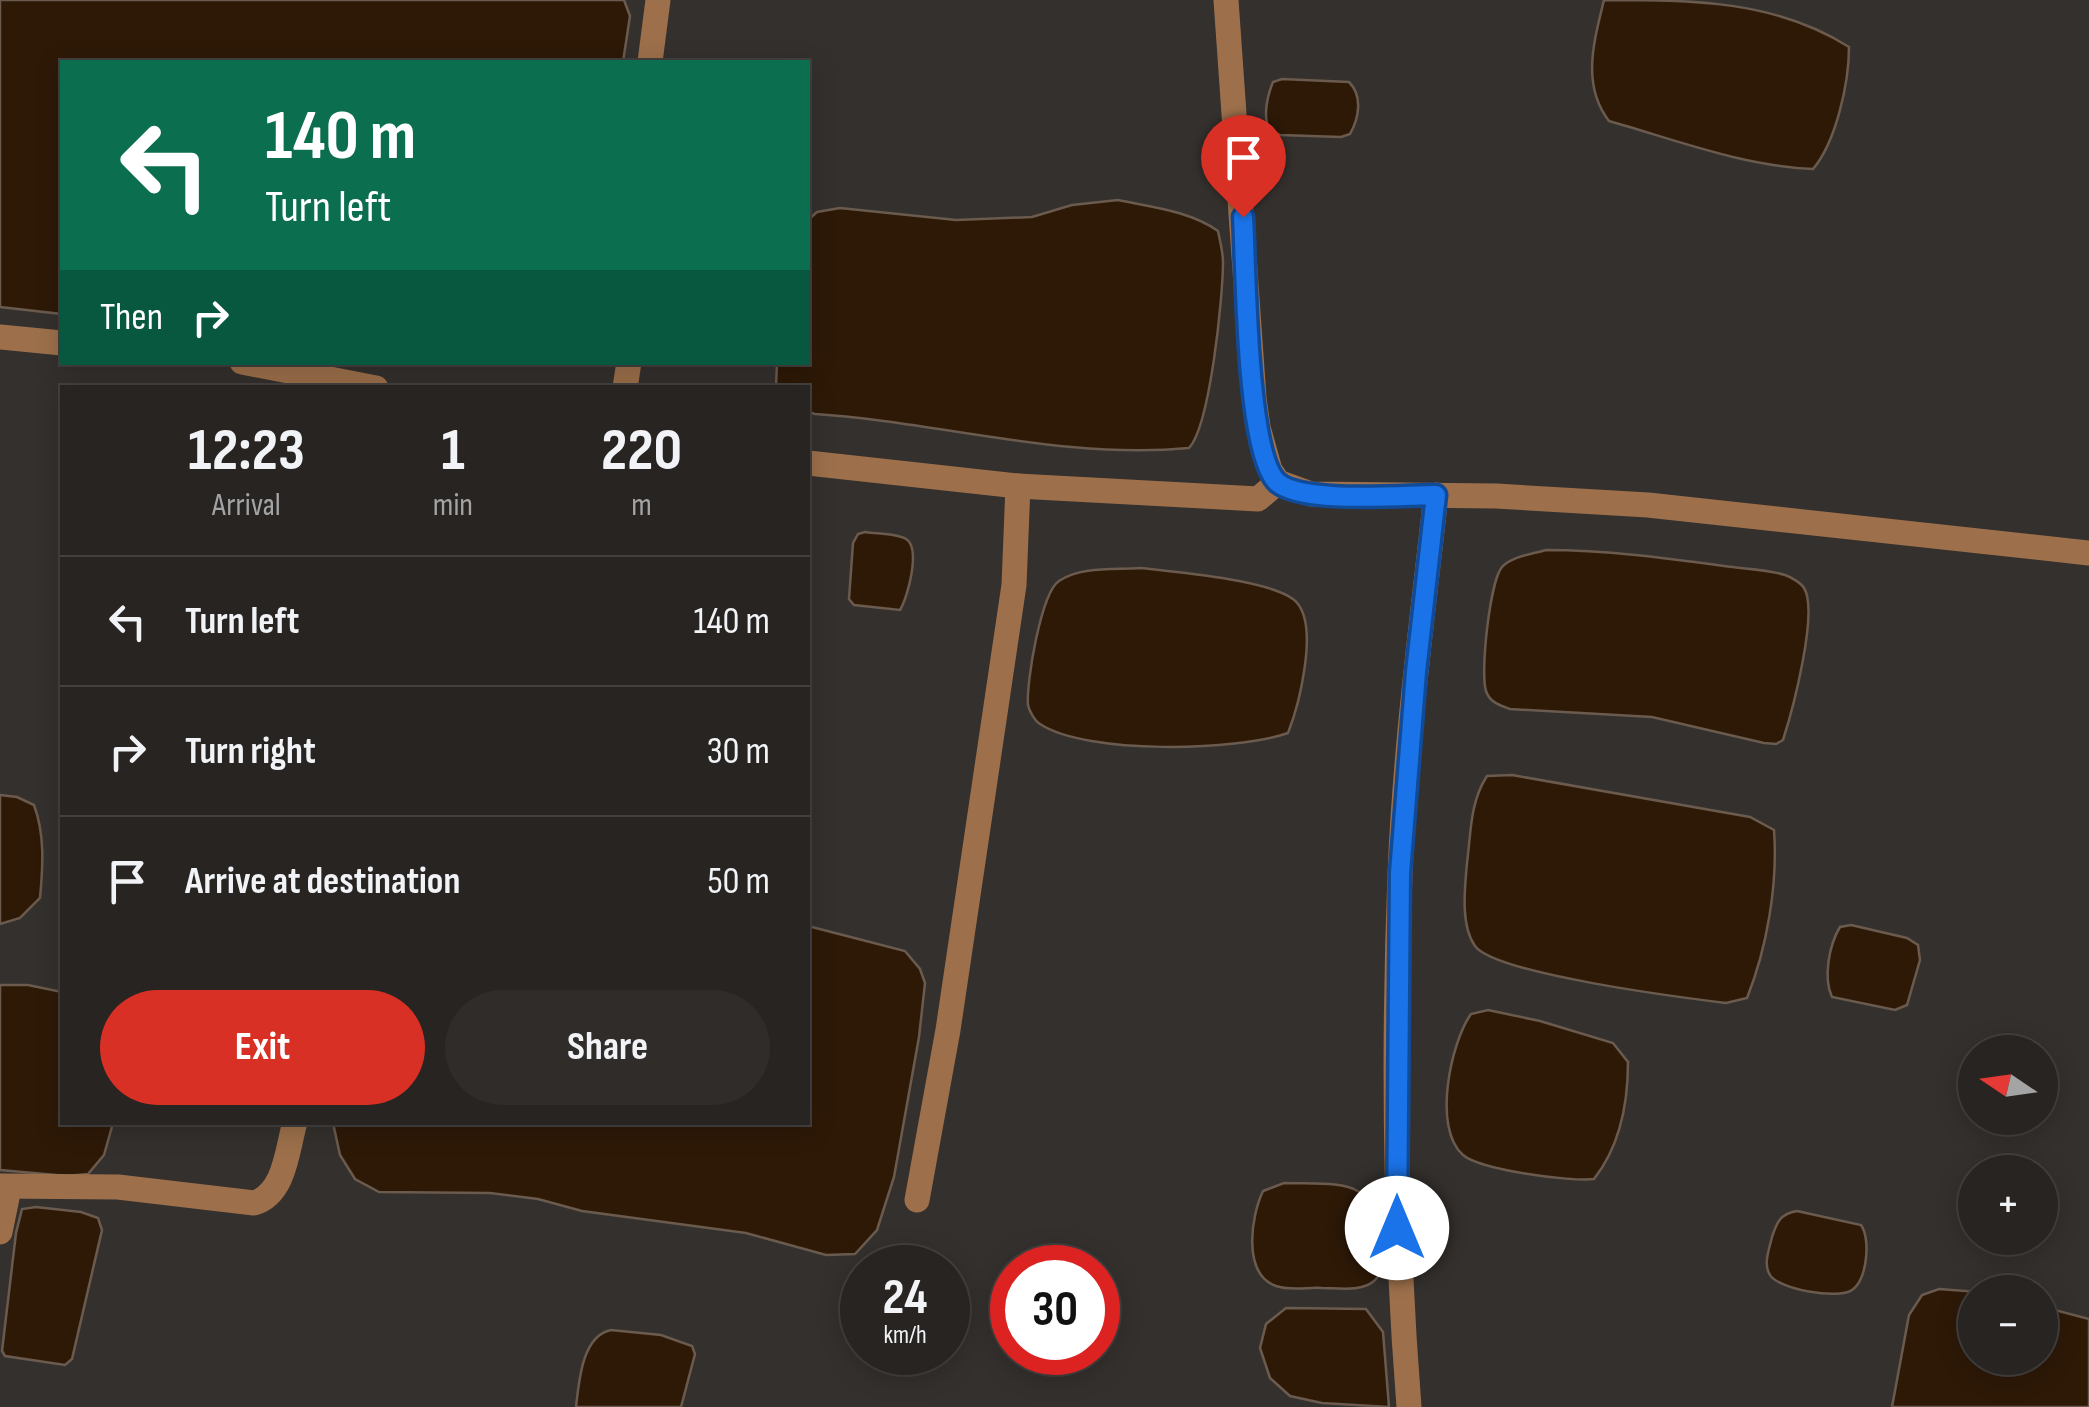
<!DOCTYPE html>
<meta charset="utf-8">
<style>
:root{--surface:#272422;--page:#2f2c2a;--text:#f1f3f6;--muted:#a4a4a5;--line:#434140;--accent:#d93025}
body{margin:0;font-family:"Sofia Sans Condensed",sans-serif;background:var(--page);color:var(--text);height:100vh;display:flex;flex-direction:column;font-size:38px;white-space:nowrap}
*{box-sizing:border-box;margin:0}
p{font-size:32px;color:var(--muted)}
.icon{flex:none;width:55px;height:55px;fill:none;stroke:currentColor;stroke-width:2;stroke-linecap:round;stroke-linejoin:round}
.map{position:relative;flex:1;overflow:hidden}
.drawer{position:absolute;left:60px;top:385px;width:750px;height:740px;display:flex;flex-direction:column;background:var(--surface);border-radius:0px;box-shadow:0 5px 25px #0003,0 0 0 2px var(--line)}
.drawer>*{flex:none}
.top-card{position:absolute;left:60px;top:60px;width:750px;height:305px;border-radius:0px;box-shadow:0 5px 25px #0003,0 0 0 2px var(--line);background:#0b6e4f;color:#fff;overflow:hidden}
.needle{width:65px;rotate:283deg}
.controls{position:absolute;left:1958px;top:1035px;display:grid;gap:20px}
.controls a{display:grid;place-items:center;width:100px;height:100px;border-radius:50%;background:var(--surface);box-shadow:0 5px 25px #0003,0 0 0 2px var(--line);font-size:50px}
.speed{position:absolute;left:840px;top:1245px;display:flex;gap:20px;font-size:50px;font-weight:700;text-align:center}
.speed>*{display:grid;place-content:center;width:130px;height:130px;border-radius:50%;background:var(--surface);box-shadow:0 5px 25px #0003,0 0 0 2px var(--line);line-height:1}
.speed small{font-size:25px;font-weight:400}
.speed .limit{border:15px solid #d22;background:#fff;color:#111}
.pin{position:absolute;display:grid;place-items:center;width:85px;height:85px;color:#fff;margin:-102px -42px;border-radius:50% 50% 50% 0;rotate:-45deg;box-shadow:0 0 10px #0007}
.pin .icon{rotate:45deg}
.me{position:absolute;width:110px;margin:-55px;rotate:0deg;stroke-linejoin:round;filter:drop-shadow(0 0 8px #0008)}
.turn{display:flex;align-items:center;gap:35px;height:210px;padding:0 40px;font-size:45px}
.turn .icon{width:130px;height:130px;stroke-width:2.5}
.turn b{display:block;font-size:70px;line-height:85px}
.then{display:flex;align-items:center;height:95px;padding:0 40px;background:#0003;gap:20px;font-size:38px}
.eta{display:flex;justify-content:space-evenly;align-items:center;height:170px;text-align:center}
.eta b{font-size:60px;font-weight:700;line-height:70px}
.button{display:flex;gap:20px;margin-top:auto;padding:20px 40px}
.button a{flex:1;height:115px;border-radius:60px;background:var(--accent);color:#fff;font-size:40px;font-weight:700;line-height:115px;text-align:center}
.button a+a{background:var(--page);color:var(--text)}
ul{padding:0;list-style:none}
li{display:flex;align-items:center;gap:30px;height:130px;padding:0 40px;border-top:2px solid var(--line)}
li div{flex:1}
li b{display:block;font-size:38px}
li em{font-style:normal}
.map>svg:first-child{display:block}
.water{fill:#2e1907;stroke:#6a5b4e;stroke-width:2.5}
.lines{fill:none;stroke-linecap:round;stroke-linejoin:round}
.minor{stroke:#9d704b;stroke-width:25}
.route-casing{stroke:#114b97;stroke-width:25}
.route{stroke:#1a73e8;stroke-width:18}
</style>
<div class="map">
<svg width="2089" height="1407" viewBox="0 0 2089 1407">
<rect width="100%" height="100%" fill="#34302d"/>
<!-- water -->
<g class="water">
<path d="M0,0H624L630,16L623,62H62V314L0,307Z"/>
<path d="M1604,0C1692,0 1775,0 1849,47C1849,83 1836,142 1813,169C1743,166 1676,140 1609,121C1581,85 1594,41 1604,0Z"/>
<path d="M1282,79L1349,82C1363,96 1359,118 1350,134L1341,137L1280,135L1269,130C1263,116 1267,96 1273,82Z"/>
<path d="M1118,200C1151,207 1190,211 1218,231C1220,241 1223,252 1223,262C1223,297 1210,426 1189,448C1063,460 940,422 815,414L808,412V388L776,386L777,363L808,362V220L817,212L840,208L956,220L1032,217L1072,205Z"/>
<path d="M865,532C876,534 896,533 906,539C921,548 908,597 900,610L854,605L849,599L853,543L858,534Z"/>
<path d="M1546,550C1606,550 1665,558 1724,566C1743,569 1767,569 1785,575C1791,577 1801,583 1804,588C1819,612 1792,712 1783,740L1776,744L1764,743L1652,717L1510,709C1500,705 1490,703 1486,691C1480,672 1490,581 1502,567C1512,556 1533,554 1546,550Z"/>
<path d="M1141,568C1172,572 1281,580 1298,604C1318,630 1299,705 1288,733C1237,751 1087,755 1040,724C1035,721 1029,711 1028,705C1026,683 1041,593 1059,581C1081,566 1115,570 1141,568Z"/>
<path d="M1512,775L1750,817L1774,830C1778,884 1767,948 1747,998L1726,1003C1685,998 1495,974 1475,946C1460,925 1465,886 1467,863C1471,832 1470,802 1487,776Z"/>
<path d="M0,795L17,797L34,805C45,835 43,866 40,898L20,918L0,924Z"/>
<path d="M1851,925L1907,938L1918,945L1920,960L1907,1005L1895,1010L1832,997C1823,978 1829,945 1840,927Z"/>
<path d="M808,926L905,951L920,969L925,983L919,1037L894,1177L877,1230L855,1254L826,1255L746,1233L582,1211L538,1199L490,1193L379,1192L355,1179L340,1155L333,1123L808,1122Z"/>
<path d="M0,985H28L62,992V1122L113,1123L104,1155L88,1174L67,1176L0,1170Z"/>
<path d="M1488,1010L1540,1021L1613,1043L1628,1062C1628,1103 1620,1146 1594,1179C1570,1182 1481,1170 1463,1155C1432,1128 1451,1042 1471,1014Z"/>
<path d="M1284,1183C1338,1185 1380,1175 1380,1245C1381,1256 1384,1273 1374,1281C1361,1292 1338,1288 1322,1288C1309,1287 1289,1291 1276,1286C1242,1274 1251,1216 1263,1191Z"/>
<path d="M36,1207L81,1212L98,1218L102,1230L72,1359L65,1365L5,1356L2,1351L16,1233L22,1209Z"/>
<path d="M1797,1211L1861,1225C1871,1239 1867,1280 1852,1290C1838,1300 1778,1289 1770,1275C1763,1264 1769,1250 1772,1237C1777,1222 1780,1214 1797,1211Z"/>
<path d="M1939,1289L1979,1292H1975V1358H2040V1306L2089,1319V1407H1892L1909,1315L1922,1295Z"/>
<path d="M1286,1308L1366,1309L1383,1332L1389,1407L1322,1403L1290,1396L1270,1378L1260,1348L1266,1324Z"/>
<path d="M611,1330L661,1335L692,1346L695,1354L681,1407H576C579,1381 582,1336 611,1330Z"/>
</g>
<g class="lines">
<!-- minor -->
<g class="minor">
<path d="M1226,0L1254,398L1258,427L1270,470L1278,482L1311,494L1496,496L1648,505L2089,553"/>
<path d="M650,62L658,0"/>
<path d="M0,337L62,343"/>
<path d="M242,362L376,388"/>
<path d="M625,388L629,362"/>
<path d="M808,463L1018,486L1258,499L1278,482"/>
<path d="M0,1186L118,1187L254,1203C285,1194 287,1150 295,1122"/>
<path d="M917,1200L948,1030L1014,585L1018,486"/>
<path d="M0,1232L9,1188"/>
<path d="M1409,1407C1395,1230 1393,1051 1400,874C1405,748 1422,621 1436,495"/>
</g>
</g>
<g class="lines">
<defs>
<path id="route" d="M1243,217C1246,266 1246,452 1277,482C1301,504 1402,495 1436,495L1416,672L1400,873L1397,1228"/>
</defs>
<!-- route casing -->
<use href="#route" class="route-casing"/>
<!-- route -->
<use href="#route" class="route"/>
</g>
</svg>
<div class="controls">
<a><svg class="needle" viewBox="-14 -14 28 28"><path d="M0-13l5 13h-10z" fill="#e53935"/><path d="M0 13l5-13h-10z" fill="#a4a4a5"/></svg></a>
<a>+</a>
<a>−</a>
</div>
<div class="speed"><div>24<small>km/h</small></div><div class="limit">30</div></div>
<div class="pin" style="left:1243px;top:217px;background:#d93025"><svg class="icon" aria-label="arrive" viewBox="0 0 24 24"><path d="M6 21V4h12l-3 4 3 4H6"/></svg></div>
<svg class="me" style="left:1397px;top:1228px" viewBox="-20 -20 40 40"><circle r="19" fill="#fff"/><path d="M0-13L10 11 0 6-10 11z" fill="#1a73e8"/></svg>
<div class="top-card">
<div class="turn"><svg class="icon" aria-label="left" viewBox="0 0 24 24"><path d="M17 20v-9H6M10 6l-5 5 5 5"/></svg><div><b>140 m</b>Turn left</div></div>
<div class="then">Then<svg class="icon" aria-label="right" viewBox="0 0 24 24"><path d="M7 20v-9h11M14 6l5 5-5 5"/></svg></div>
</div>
<section class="drawer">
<div class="eta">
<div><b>12:23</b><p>Arrival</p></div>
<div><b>1</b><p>min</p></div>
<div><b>220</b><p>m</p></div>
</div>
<ul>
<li><svg class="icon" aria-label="left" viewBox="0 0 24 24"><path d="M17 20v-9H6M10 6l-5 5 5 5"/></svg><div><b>Turn left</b></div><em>140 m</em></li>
<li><svg class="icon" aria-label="right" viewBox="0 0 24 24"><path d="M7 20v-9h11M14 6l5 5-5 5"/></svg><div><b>Turn right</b></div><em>30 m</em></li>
<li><svg class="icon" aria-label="arrive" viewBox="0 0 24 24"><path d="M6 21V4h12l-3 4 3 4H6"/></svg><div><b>Arrive at destination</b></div><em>50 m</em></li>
</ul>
<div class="button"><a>Exit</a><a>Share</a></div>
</section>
</div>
